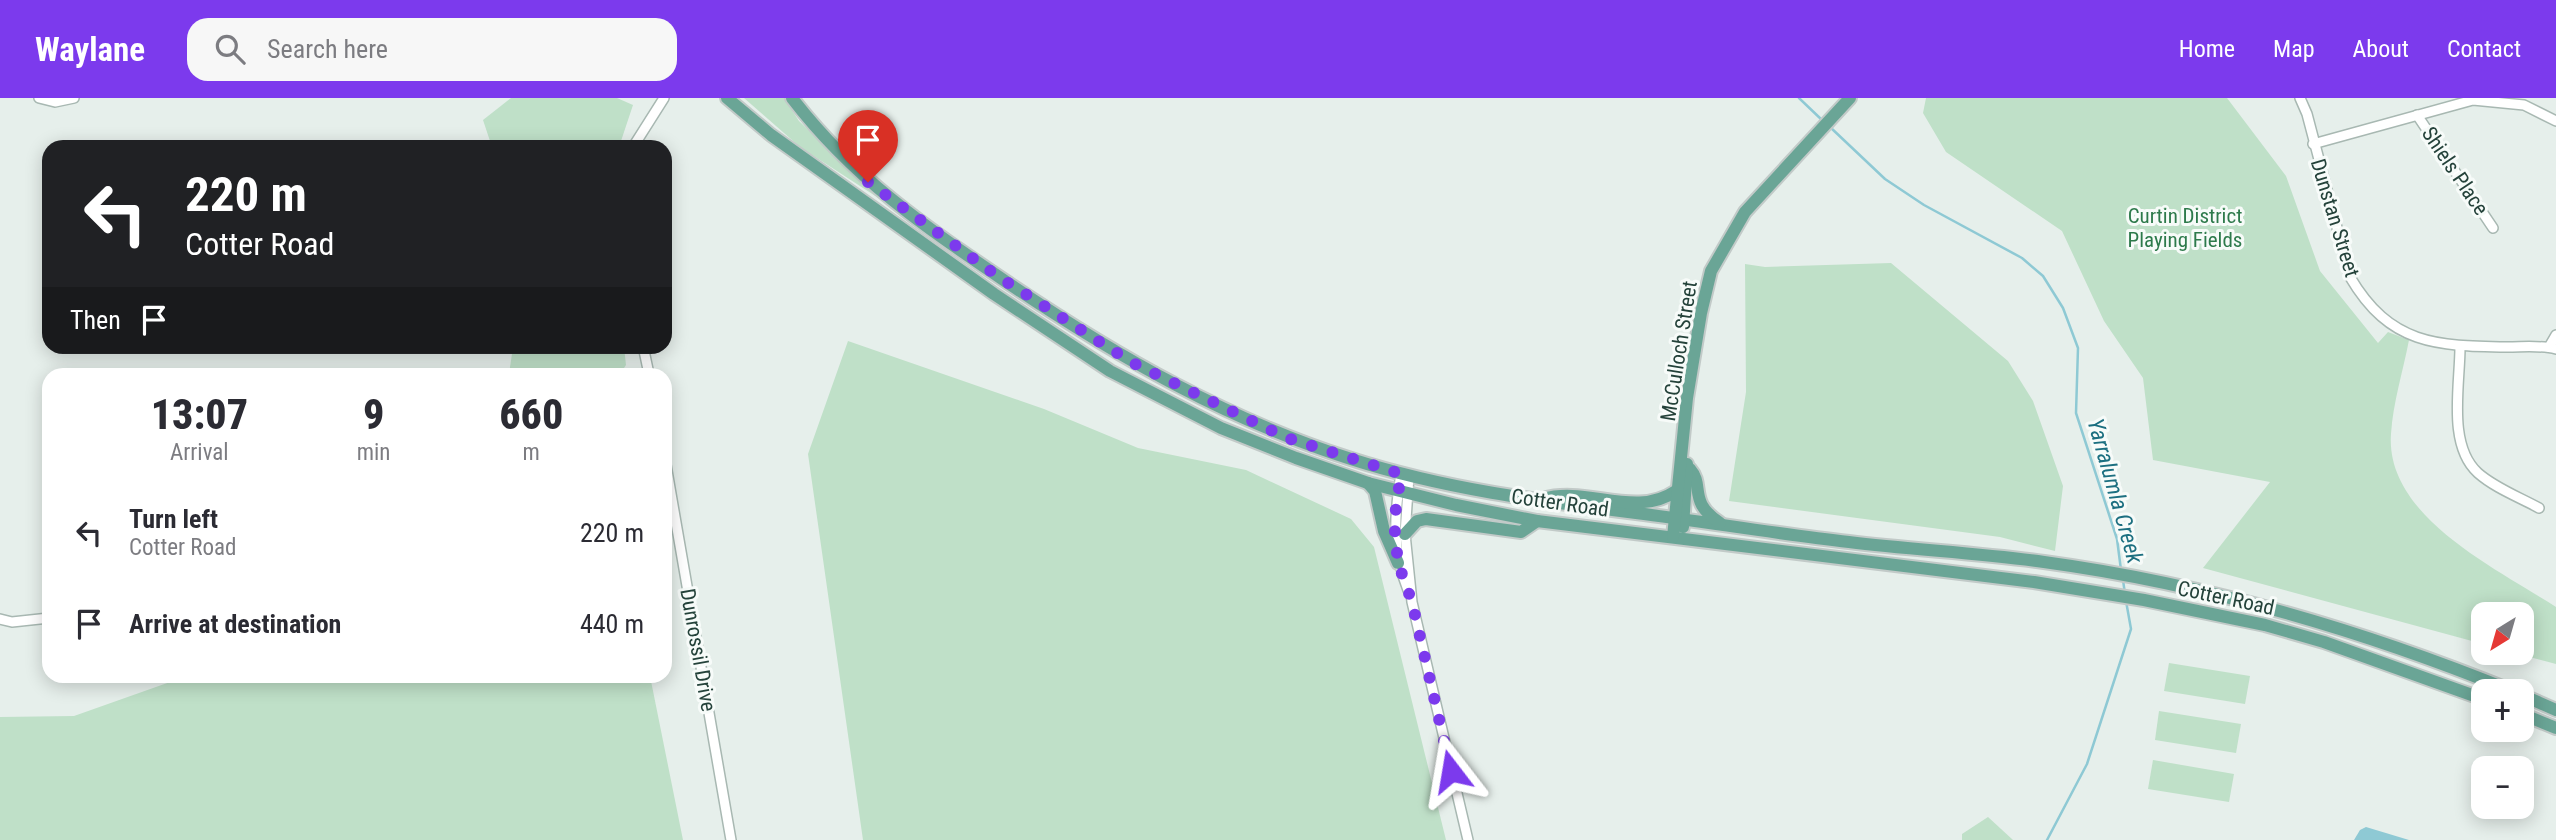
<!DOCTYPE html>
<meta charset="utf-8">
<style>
:root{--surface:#fff;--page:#f7f7f7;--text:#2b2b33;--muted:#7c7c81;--accent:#7c3aed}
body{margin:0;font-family:"Roboto Condensed",sans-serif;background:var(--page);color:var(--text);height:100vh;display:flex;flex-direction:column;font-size:26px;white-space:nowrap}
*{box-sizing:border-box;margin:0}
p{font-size:23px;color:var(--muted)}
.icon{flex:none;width:38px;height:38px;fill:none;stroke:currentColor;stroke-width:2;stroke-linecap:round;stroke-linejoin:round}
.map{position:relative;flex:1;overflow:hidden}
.panel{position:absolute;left:42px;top:270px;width:630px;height:315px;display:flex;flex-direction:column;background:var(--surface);border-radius:21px;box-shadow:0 4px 18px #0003}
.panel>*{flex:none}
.banner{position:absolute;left:42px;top:42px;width:630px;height:214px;border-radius:21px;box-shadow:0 4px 18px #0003;background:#202124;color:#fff;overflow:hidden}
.needle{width:46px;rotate:217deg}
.tools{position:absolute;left:2471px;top:504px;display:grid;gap:14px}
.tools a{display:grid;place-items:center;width:63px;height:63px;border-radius:14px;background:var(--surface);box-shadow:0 4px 18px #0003;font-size:35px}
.pin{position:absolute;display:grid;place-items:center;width:60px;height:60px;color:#fff;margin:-72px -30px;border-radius:50% 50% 50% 0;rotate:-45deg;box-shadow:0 0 7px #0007}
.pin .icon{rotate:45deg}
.me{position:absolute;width:77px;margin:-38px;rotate:346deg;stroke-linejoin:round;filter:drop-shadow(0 0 5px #0008)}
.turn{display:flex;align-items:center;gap:24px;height:147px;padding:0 28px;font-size:32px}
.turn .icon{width:91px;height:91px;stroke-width:2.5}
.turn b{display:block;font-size:49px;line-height:60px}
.then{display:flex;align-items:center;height:66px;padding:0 28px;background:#0003;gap:14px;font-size:26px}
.eta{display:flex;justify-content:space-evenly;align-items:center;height:119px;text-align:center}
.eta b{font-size:42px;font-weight:800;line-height:49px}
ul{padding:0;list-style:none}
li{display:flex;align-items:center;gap:21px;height:91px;padding:0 28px}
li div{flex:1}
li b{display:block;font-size:26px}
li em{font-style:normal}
header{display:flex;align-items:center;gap:42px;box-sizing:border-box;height:98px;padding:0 35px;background:var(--accent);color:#fff}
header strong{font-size:33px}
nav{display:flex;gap:38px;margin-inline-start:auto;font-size:24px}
.search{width:490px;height:63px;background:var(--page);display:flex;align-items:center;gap:18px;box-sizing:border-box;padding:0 24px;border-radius:21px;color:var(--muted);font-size:26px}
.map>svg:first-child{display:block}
.green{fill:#bfe0c8}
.water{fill:#8ec9d4}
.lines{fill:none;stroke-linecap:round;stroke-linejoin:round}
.stream{stroke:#8ec9d4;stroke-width:2.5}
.minor-casing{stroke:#a8b8b2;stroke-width:12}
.major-casing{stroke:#c2cac8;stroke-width:16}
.minor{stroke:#fff;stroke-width:9}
.major{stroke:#6aa596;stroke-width:12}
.route{stroke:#7c3aed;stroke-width:12;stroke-dasharray:0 21.6}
.labels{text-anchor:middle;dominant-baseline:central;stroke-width:6;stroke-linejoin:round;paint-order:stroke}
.street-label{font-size:21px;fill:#24423a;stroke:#f7fbf9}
.park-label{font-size:21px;fill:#2d7a4b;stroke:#f7fbf9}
.water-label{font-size:23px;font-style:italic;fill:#1c6f80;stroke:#f7fbf9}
</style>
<header>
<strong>Waylane</strong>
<div class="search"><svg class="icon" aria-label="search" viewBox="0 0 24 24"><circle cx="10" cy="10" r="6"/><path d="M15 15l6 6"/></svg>Search here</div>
<nav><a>Home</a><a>Map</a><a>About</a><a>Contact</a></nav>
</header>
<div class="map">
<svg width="2556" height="742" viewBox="0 0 2556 742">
<rect width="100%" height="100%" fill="#e6efeb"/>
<!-- green -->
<g class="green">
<path d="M511,0H617L633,7L619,49H492L483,22Z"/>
<path d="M744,0H784L799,23L883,103L800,49Z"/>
<path d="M1926,0H2227L2286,78L2320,173L2378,245L2388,234L2409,242C2403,273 2393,305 2391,336C2385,419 2498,471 2556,509V566L2514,555H2522V516H2483V546L2203,470L2270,384L2153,362L2143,280L2104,223L2062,133L1946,54L1923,15Z"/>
<path d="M1891,165L2008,263L2033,303L2063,388L2055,453L2000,439L1729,403L1746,294L1745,166L1765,169Z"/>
<path d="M848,243L1044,311L1138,350L1246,372L1351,421L1374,449L1446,742H863L808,356Z"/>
<path d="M513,249H624L626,267L620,276H509Z"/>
<path d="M2169,565L2250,578L2245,606L2164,593Z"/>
<path d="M187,578H650L683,742H0V619L74,618Z"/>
<path d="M2159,613L2241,626L2236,655L2155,642Z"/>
<path d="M2153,662L2234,676L2229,704L2148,691Z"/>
<path d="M1988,719L2013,742H1962V736Z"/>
</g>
<!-- water -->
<path class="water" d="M2366,729L2409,742H2354L2360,732Z"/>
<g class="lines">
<!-- stream -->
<g class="stream">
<path d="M1799,0L1822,22"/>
<path d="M1830,29L1885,81L1924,107L2022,160L2043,178L2063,210L2078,250L2076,315L2117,441L2121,472"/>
<path d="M2123,482L2125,496"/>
<path d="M2047,742L2087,666L2131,531L2126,503"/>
</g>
<defs>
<g id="minor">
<path d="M39,0L55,4L74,0"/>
<path d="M2300,0L2307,16L2350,179C2390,247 2436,248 2508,249C2523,249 2541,247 2556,251"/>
<path d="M2417,17L2493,130"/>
<path d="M2313,46L2473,2L2524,7L2556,23"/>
<path d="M633,49L664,0"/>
<path d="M643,248L649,276"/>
<path d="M2460,249C2460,287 2447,347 2478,375C2495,390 2519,399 2539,410"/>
<path d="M2549,249L2556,237"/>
<path d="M665,361L731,742"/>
<path d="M1401,376C1394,418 1392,452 1408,492"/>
<path d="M1409,378L1405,436L1412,504L1468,742"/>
<path d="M0,521L12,524L49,520"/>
</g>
<g id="major">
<path d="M727,0L771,37L994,196L1110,273L1221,330L1296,360L1368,385L1456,407L1537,423L2034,484L2144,502L2265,527L2324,544L2483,601"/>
<path d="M792,0C855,82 927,130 1011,187C1118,259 1228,322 1351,361C1444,391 1539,403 1636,415C1707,424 1778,436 1849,444C1914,452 1980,455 2044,464C2206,486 2362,532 2512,593"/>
<path d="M1690,371C1705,388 1687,403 1720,425"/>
<path d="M1368,385L1375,393L1384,433L1398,465"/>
<path d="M1543,401C1587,388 1635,421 1676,393"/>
<path d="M1683,429L1687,366"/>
<path d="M1405,436L1417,423L1426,421L1521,434L1537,423"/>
<path d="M1673,439L1687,300L1701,215L1711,173L1745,114L1850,0"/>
<path d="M2522,597L2556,612"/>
<path d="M2522,616L2556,630"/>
</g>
</defs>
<!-- minor casing -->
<use href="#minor" class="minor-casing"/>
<!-- major casing -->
<use href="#major" class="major-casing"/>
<!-- minor -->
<use href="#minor" class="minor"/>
<!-- major -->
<use href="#major" class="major"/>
</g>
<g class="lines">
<!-- route -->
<path class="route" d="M868,84L996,177L1131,264L1287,340L1401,376L1394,424L1398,465L1412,504L1451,673"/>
</g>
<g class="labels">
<!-- street labels -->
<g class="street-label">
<text transform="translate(2455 73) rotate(56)">Shiels Place</text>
<text transform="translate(2335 120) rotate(73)">Dunstan Street</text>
<text transform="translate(1679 253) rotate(-81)">McCulloch Street</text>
<text transform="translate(1560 405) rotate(8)">Cotter Road</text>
<text transform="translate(2226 500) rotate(12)">Cotter Road</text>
<text transform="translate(698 552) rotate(80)">Dunrossil Drive</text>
</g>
<!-- park labels -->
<g class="park-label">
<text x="2185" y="118">Curtin District<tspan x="2185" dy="24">Playing Fields</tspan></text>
</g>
<!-- water labels -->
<g class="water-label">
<text transform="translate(2115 393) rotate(74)">Yarralumla Creek</text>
</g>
</g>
</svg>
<div class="tools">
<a><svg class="needle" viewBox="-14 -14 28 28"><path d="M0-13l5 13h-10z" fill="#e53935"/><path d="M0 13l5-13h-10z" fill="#7c7c81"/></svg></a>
<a>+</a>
<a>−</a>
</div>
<div class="pin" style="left:868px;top:84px;background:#d93025"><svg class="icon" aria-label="arrive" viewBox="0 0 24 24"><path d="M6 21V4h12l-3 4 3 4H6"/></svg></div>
<svg class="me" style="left:1451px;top:673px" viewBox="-20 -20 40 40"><path d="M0-17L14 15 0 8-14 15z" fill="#7c3aed" stroke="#fff" stroke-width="4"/></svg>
<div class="banner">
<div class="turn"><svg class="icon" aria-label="left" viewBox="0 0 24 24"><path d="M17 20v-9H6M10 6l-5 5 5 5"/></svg><div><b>220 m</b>Cotter Road</div></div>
<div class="then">Then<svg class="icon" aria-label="arrive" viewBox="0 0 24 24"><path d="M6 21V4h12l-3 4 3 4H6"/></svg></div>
</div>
<section class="panel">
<div class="eta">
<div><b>13:07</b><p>Arrival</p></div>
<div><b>9</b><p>min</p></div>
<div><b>660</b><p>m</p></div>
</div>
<ul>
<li><svg class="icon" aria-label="left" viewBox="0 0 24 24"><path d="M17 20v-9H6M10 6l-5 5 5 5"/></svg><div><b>Turn left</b><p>Cotter Road</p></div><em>220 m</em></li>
<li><svg class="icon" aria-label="arrive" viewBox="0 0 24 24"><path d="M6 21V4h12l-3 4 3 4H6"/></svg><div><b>Arrive at destination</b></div><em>440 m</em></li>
</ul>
</section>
</div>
